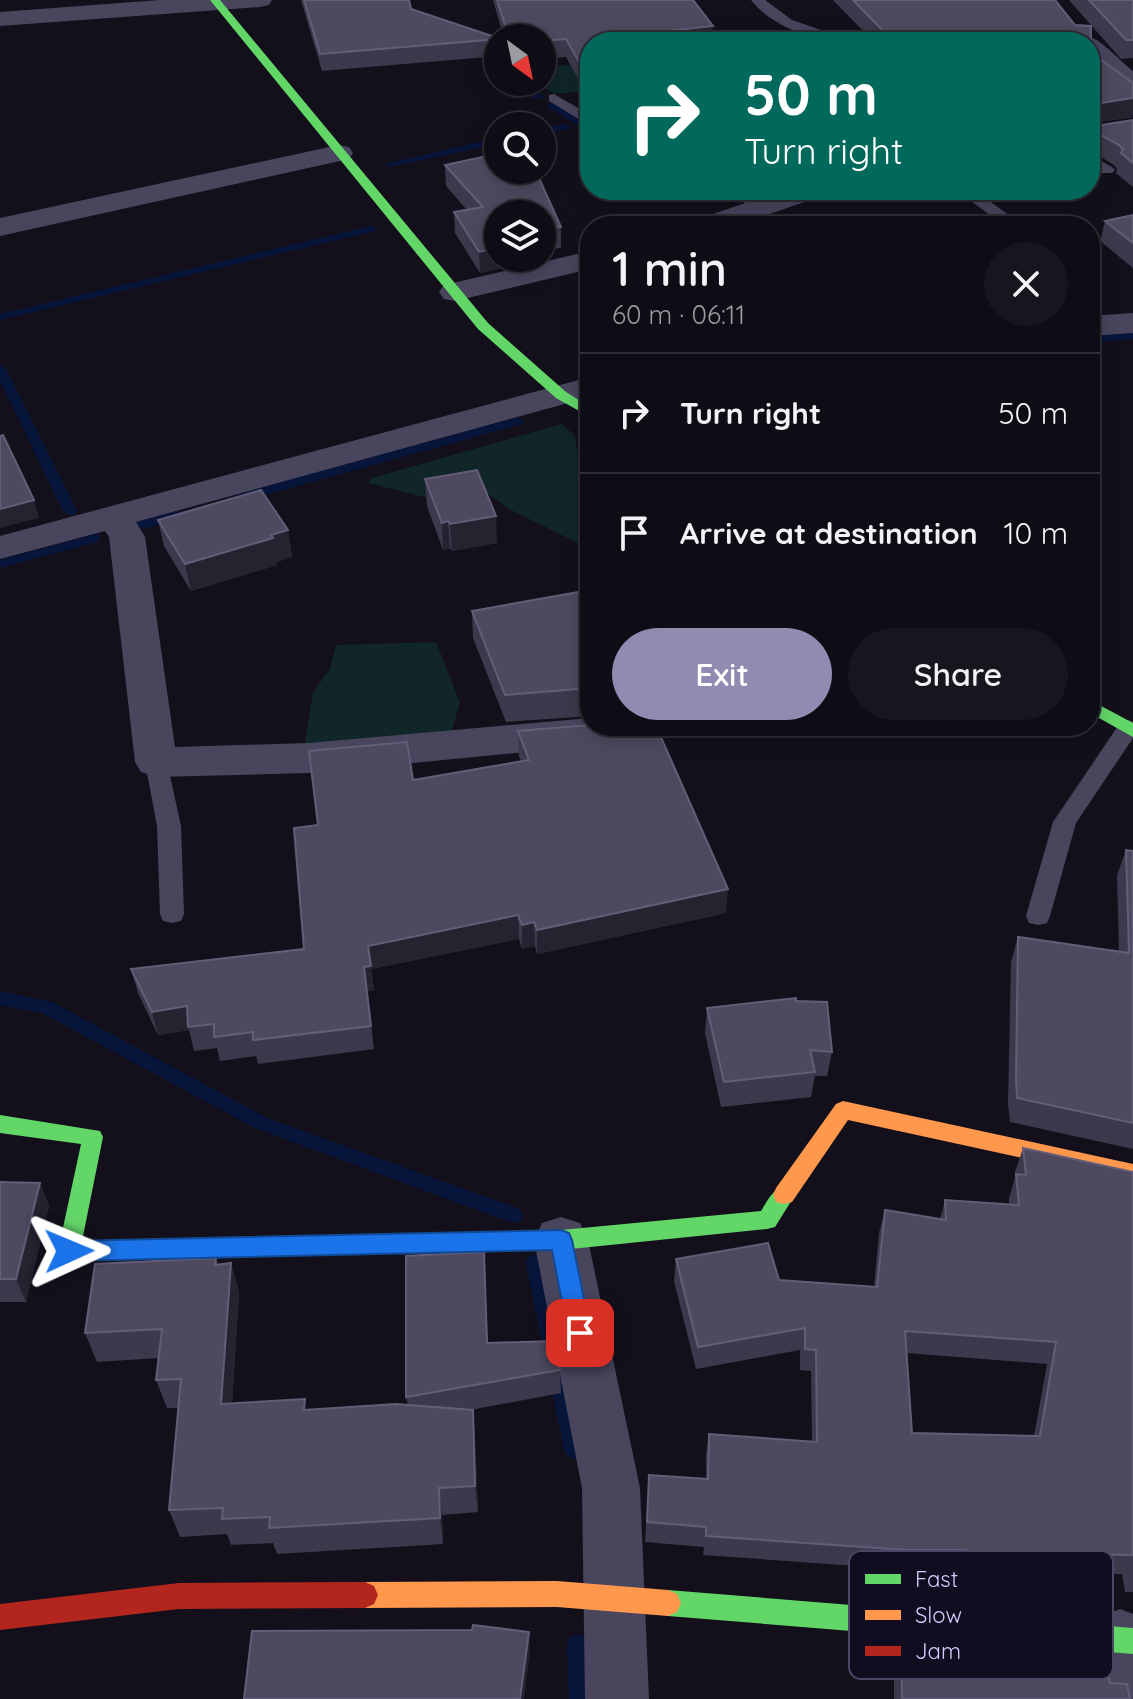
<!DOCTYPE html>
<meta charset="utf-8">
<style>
:root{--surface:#0e0c15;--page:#17151e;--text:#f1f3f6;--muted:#9b9ba0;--line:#2e2c34;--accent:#928ab0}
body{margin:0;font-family:Quicksand,sans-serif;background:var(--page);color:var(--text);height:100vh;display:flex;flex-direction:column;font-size:30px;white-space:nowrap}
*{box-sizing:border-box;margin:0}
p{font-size:26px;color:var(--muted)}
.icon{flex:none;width:44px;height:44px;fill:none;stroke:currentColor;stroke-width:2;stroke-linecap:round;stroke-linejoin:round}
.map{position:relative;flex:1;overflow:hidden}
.sheet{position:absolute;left:580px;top:216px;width:520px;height:520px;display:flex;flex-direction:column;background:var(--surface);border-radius:32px;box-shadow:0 4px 20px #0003,0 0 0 2px var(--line)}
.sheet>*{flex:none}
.banner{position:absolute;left:580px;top:32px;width:520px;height:168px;border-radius:32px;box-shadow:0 4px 20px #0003,0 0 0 2px var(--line);background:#00695c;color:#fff;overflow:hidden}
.needle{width:52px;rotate:147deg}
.tools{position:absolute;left:484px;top:24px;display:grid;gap:16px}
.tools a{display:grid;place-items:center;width:72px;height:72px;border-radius:50%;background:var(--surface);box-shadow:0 4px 20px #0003,0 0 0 2px var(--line);font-size:40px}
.pin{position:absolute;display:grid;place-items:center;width:68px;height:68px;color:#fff;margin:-34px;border-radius:16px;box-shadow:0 4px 12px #0006}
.me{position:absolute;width:88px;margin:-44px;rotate:89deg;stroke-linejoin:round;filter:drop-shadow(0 0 6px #0008)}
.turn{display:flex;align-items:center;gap:28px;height:168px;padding:0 32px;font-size:36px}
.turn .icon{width:104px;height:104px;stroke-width:2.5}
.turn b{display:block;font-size:56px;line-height:68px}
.round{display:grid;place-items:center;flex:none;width:84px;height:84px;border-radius:42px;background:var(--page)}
.head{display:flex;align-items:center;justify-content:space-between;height:136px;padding:0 32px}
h1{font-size:48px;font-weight:600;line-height:60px}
.primary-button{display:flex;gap:16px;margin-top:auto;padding:16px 32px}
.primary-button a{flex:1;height:92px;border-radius:48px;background:var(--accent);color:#fff;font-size:32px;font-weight:600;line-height:92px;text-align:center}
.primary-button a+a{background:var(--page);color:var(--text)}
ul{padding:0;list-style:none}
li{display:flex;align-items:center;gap:24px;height:120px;padding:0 32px;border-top:2px solid var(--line)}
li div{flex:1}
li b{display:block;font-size:30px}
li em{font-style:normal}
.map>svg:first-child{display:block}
.green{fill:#102628}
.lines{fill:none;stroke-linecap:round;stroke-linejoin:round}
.stream{fill:#08153b;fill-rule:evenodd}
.lane{fill:#48455d;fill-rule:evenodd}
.street{fill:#48455d;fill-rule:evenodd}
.fast{fill:#63d668;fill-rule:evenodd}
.slow{fill:#ff974d;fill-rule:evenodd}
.jam{fill:#b3261e;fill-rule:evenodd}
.wall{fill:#3d394c;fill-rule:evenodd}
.shaded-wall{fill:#262230}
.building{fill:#4e495f;stroke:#635d78;stroke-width:2;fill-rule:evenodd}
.route{fill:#1a73e8;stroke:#114b97;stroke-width:2}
.key{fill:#110c20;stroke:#4c4563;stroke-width:2}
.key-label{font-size:22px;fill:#d6cbff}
</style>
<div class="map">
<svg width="1133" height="1699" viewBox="0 0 1133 1699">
<rect width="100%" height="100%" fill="#13101c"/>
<!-- green -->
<g class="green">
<path d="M590,63V91L555,94L536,82H542V67Z"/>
<path d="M562,424L575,436L580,469L590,474V549L509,509L487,493L436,500L368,483L372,478Z"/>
<path d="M436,642L460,703L450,736L304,749L313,692L330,669L336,645Z"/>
</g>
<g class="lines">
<!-- stream -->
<g class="stream">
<path d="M511,82H522L544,97L536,99Z"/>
<path d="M548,103H554L590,126V133L548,107Z"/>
<path d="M564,124L569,127L567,129L542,135V129Z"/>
<path d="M498,138V144L389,167L384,164Z"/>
<path d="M713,190H726L744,202L735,204Z"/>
<path d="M765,217L777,226H766L760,220Z"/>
<path d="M371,226L375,227V231L0,320V314Z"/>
<path d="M1133,333V339L1090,343V335Z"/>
<path d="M0,365L6,369L77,511L75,514L70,515L63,511L0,381Z"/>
<path d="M518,417L524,421L522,424L247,500L242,501L235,497L237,494Z"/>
<path d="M177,511L182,512V518L142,529L135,525L137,522Z"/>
<path d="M95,534L100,535V541L0,568V560Z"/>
<path d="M0,991L52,1002L267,1118L520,1209L523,1215L520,1221L513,1223L255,1128L42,1013L0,1005Z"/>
<path d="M536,1254L543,1257L546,1263L586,1449L582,1456L575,1459L568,1456L564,1449L526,1263L529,1257Z"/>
<path d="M578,1634L586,1637L589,1645L593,1699H569L567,1645L570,1637Z"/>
</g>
<!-- lane -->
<g class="lane">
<path d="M751,0H765L792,20L856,42C819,42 775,30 751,0Z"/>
<path d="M554,94L590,115V126L549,101V95Z"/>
<path d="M1090,155L1112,167L1115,170L1112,173H1102L1090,166Z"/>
<path d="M724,190H743L770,207L768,210H756Z"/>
<path d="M956,190H974L1024,226H1005Z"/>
<path d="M1128,720L1133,722V738L1076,823L1050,916L1047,923L1038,925L1029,923L1026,916L1053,822L1120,723Z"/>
<path d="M156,754L164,756L167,762L181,826L184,914L181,921L172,923L163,921L160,914L157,826L145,762L148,756Z"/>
</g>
<!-- street -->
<g class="street">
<path d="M160,0H272L269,5L260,7L0,26V12Z"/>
<path d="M1090,37C1103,41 1121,62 1133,71V92L1124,90L1090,62V42H1079Z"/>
<path d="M339,145L349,147L353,153L349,159L0,236V218Z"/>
<path d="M784,190H826L822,196L734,226H690L695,220Z"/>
<path d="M590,251V269L455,301L444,299L439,292L444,285Z"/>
<path d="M1133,313V333L1090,336V316Z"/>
<path d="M590,377V397L136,522L145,537L175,747L309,743L590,718V726H672L666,736L651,740L309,773L156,777L141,772L135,762L109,537L105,531L0,559V536Z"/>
<path d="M561,1217L580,1223L588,1240L640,1488L649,1699H585L582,1488L534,1240L542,1223Z"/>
<path d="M1120,1609L1133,1614V1699H1100L1089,1640L1098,1618Z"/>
</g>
<!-- fast -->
<g class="fast">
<path d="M210,0H220L488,323L566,392L590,407V417L556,398L478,329Z"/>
<path d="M1090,700L1133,723V737L1090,713Z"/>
<path d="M0,1115L100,1131L103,1137L82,1241L561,1230L761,1211C769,1199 775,1183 792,1188L795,1195L775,1227L767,1229L561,1250L69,1261L61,1258L58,1251L81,1144L0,1133Z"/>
<path d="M668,1590L1133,1628V1654L668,1616L659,1612L655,1603L659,1594Z"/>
</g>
<!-- slow -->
<g class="slow">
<path d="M843,1101L1133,1164V1182L848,1120L792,1202L784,1204L776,1202L773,1195L776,1188L836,1104Z"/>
<path d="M557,1581L668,1590L677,1594L681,1603L677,1612L668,1616L557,1607L365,1608L356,1604L352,1595L356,1586L365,1582Z"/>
</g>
<!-- jam -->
<path class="jam" d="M365,1582L374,1586L378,1595L374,1604L365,1608L179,1609L0,1630V1604L179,1583Z"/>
</g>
<!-- wall -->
<g class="wall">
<path d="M301,0H409L411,9L498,38V56L322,71Z"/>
<path d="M493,0H693L590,42V100L566,57L542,59V38H504Z"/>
<path d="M833,0H1055L1091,43L1090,47V42L872,40Z"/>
<path d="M1069,0H1133V58L1121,59Z"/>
<path d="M1090,52L1133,83V117L1092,123L1095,126L1133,120V187L1116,173L1117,169L1114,165L1090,150Z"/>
<path d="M496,154L498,157V170H511L521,180L539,178L561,227V248L542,250V214H498V258H538V260L480,273L455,233L454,212L467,210L446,186L445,165Z"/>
<path d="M749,190H775L758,196Z"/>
<path d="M1133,215V268L1100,241L1105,221Z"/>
<path d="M425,479L497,543L452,551L450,548L443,550L427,506Z"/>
<path d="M158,520L288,530L292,557L276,562L277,565L191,591L164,546Z"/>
<path d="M590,590V716L506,722L473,638L472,611Z"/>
<path d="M518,731L726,913L537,954L535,946L522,949L519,939L371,969L374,990L367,991L374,1049L258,1064L256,1056L220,1061L217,1048L194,1051L189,1030L158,1035L138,993L131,969L304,949L318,825L413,780L521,761L519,756Z"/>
<path d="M1126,850L1133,851V1149L1010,1122L1008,1104L1011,962L1018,937L1119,951L1117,875Z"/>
<path d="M796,1001L832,1052L827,1076H815L811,1097L721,1107L705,1033L707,1008Z"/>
<path d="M1023,1148L1133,1172V1592H1125L1122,1574L958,1573V1570L899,1569L703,1555L704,1547L645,1542L649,1475L706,1479V1455L709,1434L812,1442L811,1371L800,1370V1350L696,1369L674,1281L676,1259L779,1280L874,1287L879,1233L885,1210L940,1219L945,1200L1009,1205V1198L1015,1178V1172ZM907,1353L1047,1364L1034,1436L912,1433Z"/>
<path d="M0,1182L40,1183L49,1206L26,1302H0Z"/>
<path d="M484,1252L488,1343L560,1370L561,1393L470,1410H473L475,1438L478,1512L442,1515L443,1544L277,1554L273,1543L231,1545L227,1534L180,1537L169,1510L178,1408H167L156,1380L159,1358L97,1362L85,1333L216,1258L218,1265L231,1263L239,1293L232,1403L308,1410L408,1405L406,1397Z"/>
<path d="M901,1637L1110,1683L1130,1699H894V1655Z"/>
</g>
<!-- shaded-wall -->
<g class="shaded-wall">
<path d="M713,26L712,42H641V34Z"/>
<path d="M1133,98V117L1090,123L1091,107L1094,104Z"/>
<path d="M758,190H775L758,196Z"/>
<path d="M498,248V258H538V260L480,273L479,252Z"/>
<path d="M34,500L39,518L0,528V509Z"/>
<path d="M496,516L497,543L452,551L450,524Z"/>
<path d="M448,521L450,548L443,550L442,523Z"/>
<path d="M288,530L292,557L276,562L277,565L191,591L185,564Z"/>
<path d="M728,889L726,913L537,954V930Z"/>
<path d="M518,915L519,939L371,969L374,990L367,991L374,1049L364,967L368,946Z"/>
<path d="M534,922L535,946L522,949V925Z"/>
<path d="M187,1006L189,1030L158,1035L152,1012Z"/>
<path d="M40,1183L49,1206L26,1302L16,1279Z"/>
<path d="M231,1263L239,1293L230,1432L221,1404Z"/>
<path d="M473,1410L475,1438L478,1512L475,1486Z"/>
<path d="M439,1488L442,1515L443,1544L440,1518Z"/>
<path d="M529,1632L530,1652L524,1699H520Z"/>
</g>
<!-- building -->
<g class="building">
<path d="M304,0H409L411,9L498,38V39L320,54Z"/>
<path d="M497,0H693L713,26L641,34L647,42H590V81L566,39L542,41V38H509Z"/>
<path d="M853,0H1055L1075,25L1091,26V43L863,42L890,38Z"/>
<path d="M1089,0H1133V40H1126Z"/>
<path d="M1090,52L1133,83V98L1094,104L1091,107V123L1095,126L1133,120V163L1121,153L1123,150L1119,145L1099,134L1090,127Z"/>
<path d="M496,154L498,157V170H511L521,180L539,178L561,227L542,229V214H498V248L479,252L454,212L483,207L445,165Z"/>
<path d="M1133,215V243L1105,221Z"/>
<path d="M3,435L34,500L0,509V436Z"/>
<path d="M477,470L496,516L450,524L448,521L442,523L425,479Z"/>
<path d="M261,490L288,530L271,535L273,538L185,564L158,520Z"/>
<path d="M590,590V688L505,695L472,611Z"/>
<path d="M590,725V726H656L728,889L537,930L534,922L522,925L518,915L368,946L371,966L364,967L371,1026L253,1040V1032L214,1037V1024L188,1027L187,1006L152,1012L131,969L304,949L294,828L318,825L309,751L407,742L413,780L529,760L518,731Z"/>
<path d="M1126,850L1133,851V1123L1017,1098L1016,1080L1018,937L1129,953Z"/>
<path d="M796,998V1001L827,1002L832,1052L810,1050L815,1072L724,1082L707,1008Z"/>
<path d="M1023,1148L1133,1172V1555L966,1553V1550H906L706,1536V1527L647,1522L649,1475L708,1479L709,1434L817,1442L816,1350L805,1349V1328L698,1347L676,1259L768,1243L779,1280L877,1287L885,1210L946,1220L945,1200L1019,1205L1016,1174L1026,1175ZM905,1331L1056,1342L1040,1436L912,1433Z"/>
<path d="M0,1182L40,1183L16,1279H0Z"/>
<path d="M484,1252L487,1343L555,1341L560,1370L406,1397V1256Z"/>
<path d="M216,1258L215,1265L231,1263L221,1404L305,1399L304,1410L396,1404L473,1410L475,1486L439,1488L440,1518L269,1528L270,1517L222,1519L223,1508L169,1510L181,1379L156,1380L162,1329L85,1333L95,1264Z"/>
<path d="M473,1625L529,1632L520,1699H244L252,1631L472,1630Z"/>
<path d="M901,1637L991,1644L992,1657L1104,1654L1110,1683L1127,1684L1130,1699H902Z"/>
</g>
<!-- route -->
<path class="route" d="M561,1230L569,1233L572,1240L591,1333L588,1341L580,1344L572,1341L568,1333L552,1250L69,1261L61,1258L58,1251L61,1244L69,1241Z"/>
<!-- legend -->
<rect x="849" y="1551" width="264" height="128" rx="12" class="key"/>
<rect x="865" y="1574" width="36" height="10" fill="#63d668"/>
<rect x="865" y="1610" width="36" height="10" fill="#ff974d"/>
<rect x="865" y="1646" width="36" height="10" fill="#b3261e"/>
<g class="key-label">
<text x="915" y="1587">Fast</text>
<text x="915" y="1623">Slow</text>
<text x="915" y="1659">Jam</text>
</g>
</svg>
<div class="tools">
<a><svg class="needle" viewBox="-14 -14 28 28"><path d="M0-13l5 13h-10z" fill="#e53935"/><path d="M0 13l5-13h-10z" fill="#9b9ba0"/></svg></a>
<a><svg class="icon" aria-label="search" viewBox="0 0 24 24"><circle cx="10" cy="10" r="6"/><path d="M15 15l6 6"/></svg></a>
<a><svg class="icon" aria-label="layers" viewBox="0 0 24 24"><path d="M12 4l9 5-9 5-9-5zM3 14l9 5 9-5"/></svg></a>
</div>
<div class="pin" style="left:580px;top:1333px;background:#d93025"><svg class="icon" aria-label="arrive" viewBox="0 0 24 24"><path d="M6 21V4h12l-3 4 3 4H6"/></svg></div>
<svg class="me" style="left:69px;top:1251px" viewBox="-20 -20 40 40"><path d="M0-17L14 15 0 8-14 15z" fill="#1a73e8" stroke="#fff" stroke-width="4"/></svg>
<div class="banner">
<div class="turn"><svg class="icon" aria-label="right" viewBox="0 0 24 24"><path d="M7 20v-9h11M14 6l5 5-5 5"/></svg><div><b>50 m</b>Turn right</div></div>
</div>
<section class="sheet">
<div class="head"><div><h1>1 min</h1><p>60 m · 06:11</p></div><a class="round"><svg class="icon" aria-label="close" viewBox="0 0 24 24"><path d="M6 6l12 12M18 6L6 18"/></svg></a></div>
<ul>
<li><svg class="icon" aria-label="right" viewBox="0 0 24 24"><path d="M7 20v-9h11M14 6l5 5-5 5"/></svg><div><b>Turn right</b></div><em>50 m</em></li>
<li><svg class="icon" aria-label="arrive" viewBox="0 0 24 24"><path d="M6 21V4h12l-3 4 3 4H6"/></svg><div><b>Arrive at destination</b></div><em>10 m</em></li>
</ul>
<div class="primary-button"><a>Exit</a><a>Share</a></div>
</section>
</div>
